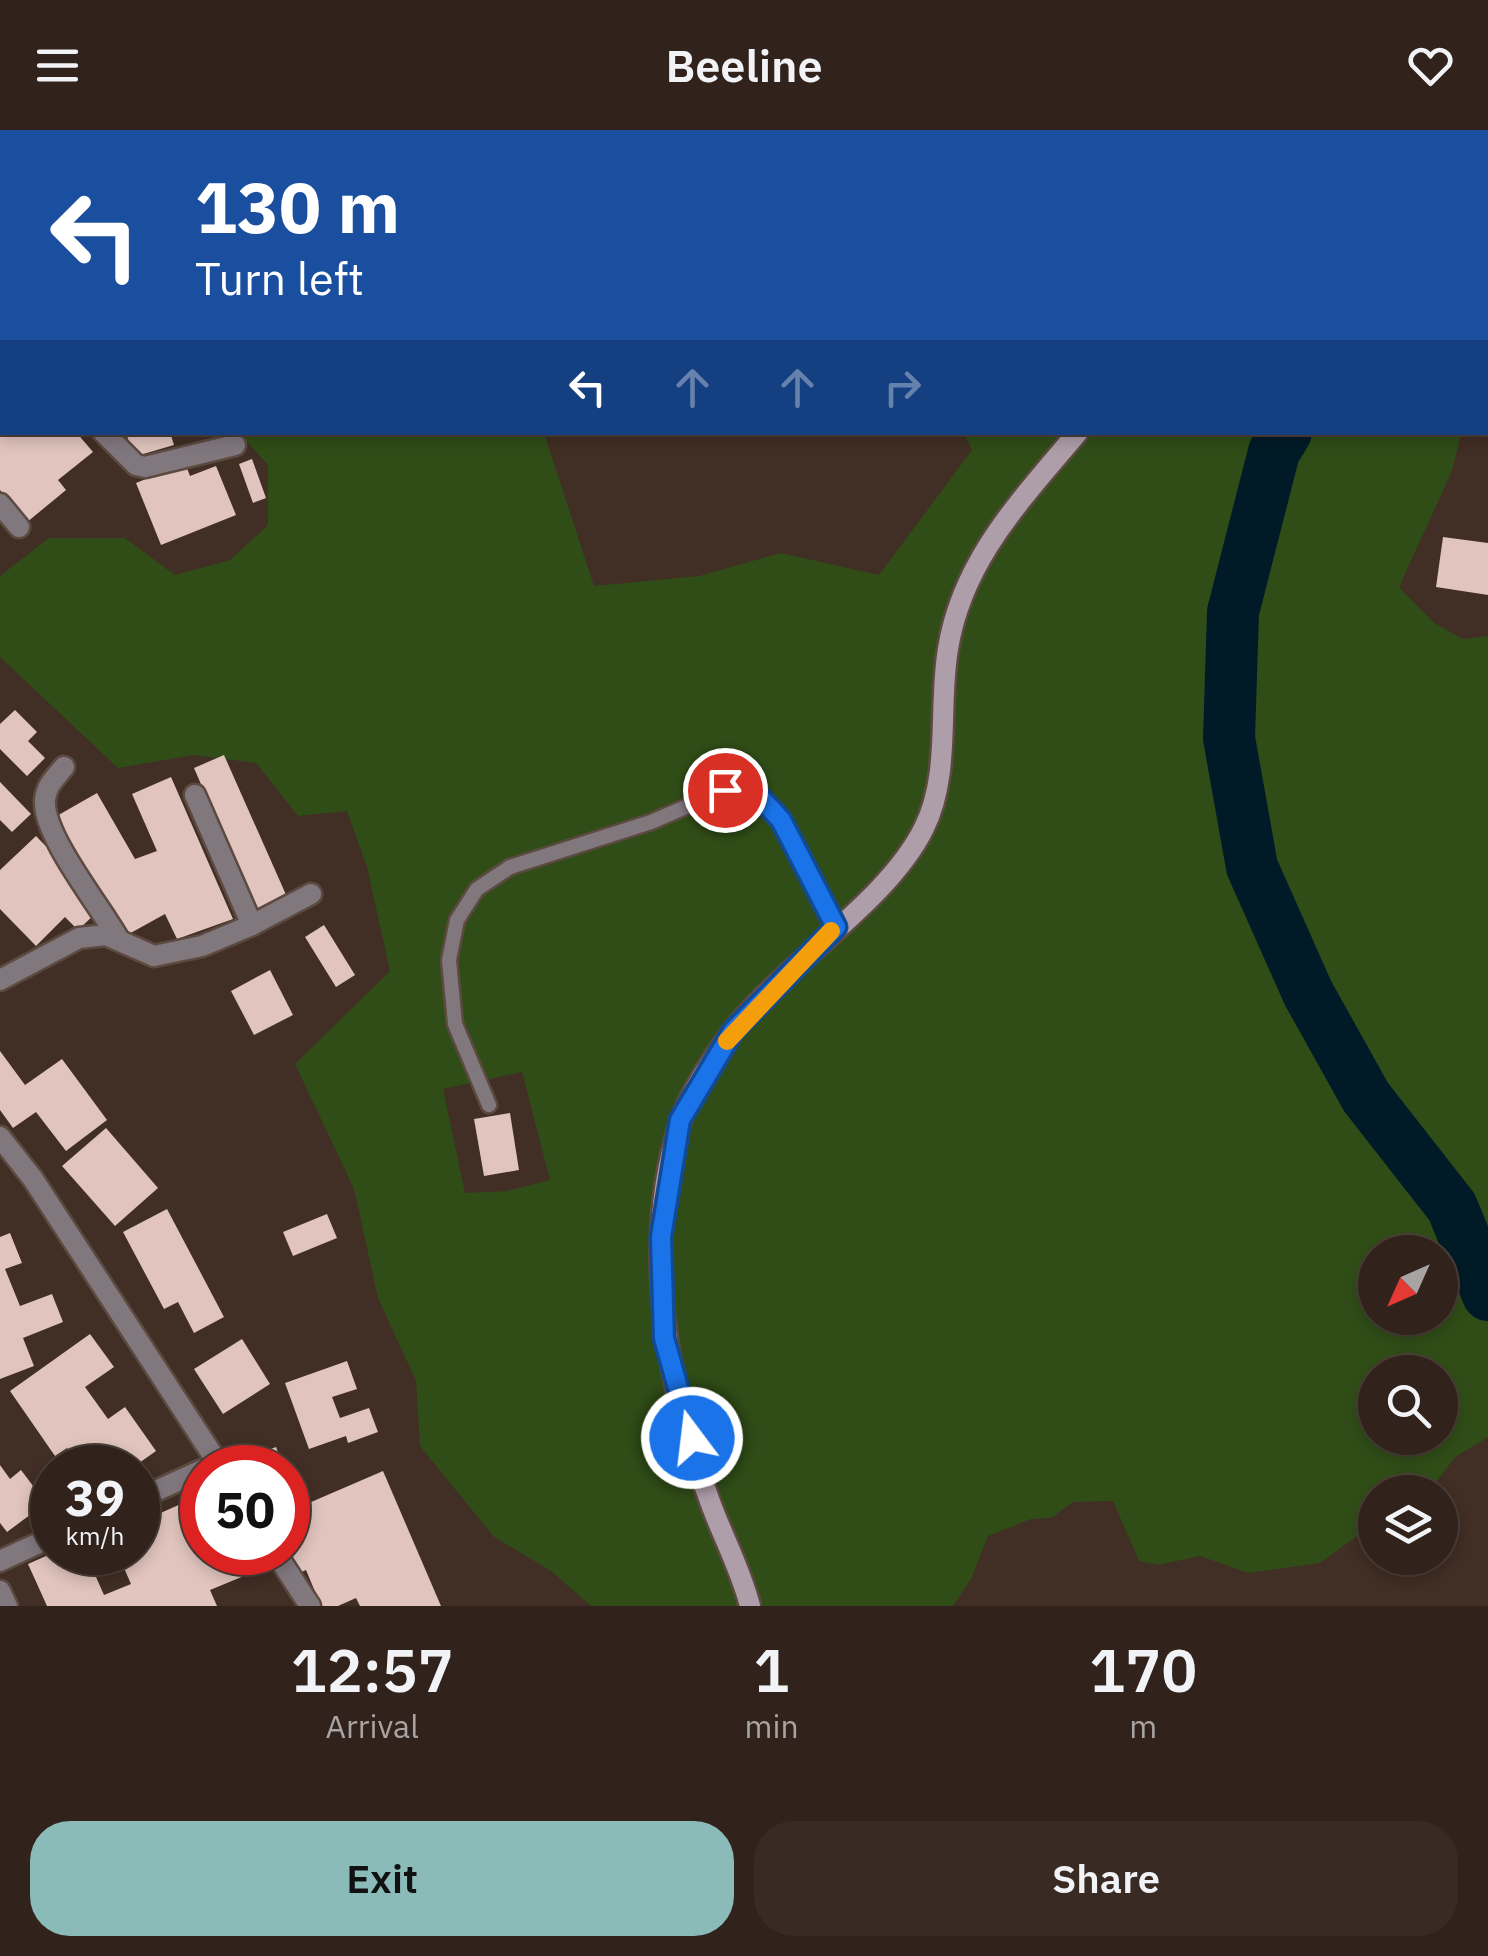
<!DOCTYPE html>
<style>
:root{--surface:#31221b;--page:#392a24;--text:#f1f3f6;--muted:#a8a4a3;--line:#4c3f3a;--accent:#8bbbb9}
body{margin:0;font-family:"IBM Plex Sans",sans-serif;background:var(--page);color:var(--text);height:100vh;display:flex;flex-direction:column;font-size:38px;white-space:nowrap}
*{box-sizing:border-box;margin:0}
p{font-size:32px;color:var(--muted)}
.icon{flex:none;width:55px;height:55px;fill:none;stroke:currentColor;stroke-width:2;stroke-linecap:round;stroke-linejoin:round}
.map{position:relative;height:1476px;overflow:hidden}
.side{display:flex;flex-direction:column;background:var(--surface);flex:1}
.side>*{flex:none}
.banner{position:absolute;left:0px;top:0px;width:1490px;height:305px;box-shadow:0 5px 15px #0003,0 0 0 2px var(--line);background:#1a4fa0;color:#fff;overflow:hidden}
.needle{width:65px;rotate:225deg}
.controls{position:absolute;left:1358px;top:1105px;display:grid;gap:20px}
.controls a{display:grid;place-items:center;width:100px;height:100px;border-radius:50%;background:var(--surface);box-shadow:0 5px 15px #0003,0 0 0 2px var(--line);font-size:50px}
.speed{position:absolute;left:30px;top:1315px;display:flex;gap:20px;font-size:50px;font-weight:700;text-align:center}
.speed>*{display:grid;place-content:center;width:130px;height:130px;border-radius:50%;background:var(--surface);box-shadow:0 5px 15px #0003,0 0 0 2px var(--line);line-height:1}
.speed small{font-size:25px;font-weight:400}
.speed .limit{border:15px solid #d22;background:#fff;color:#111}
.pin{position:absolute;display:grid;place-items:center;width:85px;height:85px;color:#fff;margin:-42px;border:5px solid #fff;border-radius:50%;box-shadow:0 2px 10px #0007}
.me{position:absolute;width:110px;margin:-55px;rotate:345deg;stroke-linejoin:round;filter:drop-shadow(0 0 8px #0008)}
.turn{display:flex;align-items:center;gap:35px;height:210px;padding:0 30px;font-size:45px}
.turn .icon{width:130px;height:130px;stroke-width:2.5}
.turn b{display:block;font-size:70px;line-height:85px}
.lanes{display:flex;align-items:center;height:95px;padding:0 30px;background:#0003;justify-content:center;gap:50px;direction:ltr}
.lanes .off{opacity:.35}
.eta{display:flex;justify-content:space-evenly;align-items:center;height:170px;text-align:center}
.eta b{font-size:60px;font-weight:600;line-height:70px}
.action{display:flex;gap:20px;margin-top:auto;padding:20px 30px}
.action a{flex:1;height:115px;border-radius:40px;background:var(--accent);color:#111;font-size:40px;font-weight:600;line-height:115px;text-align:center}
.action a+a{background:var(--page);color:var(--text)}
header{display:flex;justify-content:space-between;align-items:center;height:130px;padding:0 30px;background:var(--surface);font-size:45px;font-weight:600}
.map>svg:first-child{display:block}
.green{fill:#304d17;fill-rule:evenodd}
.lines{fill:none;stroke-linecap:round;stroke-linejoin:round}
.river{stroke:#001b27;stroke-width:52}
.building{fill:#e0c4bd}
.service-casing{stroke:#5c4a40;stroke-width:19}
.minor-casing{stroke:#5c4a40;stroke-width:25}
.secondary-casing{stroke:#5c4a40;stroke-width:25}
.service{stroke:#81787e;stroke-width:14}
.minor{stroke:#81787e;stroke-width:20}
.secondary{stroke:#ad9ea9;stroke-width:20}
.route-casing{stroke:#114b97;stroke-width:25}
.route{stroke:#1a73e8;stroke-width:18}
.slow{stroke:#f59e0b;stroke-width:18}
</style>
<header><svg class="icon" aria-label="menu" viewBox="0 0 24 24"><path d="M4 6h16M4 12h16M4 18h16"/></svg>Beeline<svg class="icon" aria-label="heart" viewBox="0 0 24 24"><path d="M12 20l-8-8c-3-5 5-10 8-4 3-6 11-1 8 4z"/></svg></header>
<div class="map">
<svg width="1488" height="1476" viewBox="0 0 1488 1476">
<rect width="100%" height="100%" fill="#412e24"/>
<!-- green -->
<g class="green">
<path d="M601,0H1488V180V2Z"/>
<path d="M239,303H544L594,456L699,446L781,423L879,445L972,320L964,303H1461L1452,341L1399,457L1434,493L1463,509L1488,506V1307L1455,1327L1429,1362H1375V1393L1320,1433L1248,1443L1200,1426L1158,1435L1139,1431L1113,1371L1073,1372L1051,1388L1031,1389L988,1406L971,1449L953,1476H591L551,1441L494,1407L420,1316L416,1251L378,1168L354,1059L295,934L390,841L367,737L347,681L298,686L256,633L194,625L118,638L0,527V446L49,408H125L175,445L230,430L268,395V335ZM522,942L550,1050L507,1061L465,1063L443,959ZM1375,1122H1440V1188H1375ZM1375,1242H1440V1308H1375Z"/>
</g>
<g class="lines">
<!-- river -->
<g class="river">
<path d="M1467,2L1468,0"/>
<path d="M1286,302L1274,322L1233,482L1229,608L1252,737L1308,863L1366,967L1452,1077L1488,1165"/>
</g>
</g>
<!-- building -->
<g class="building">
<path d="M0,302H76L93,322L58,350L66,360L26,393L0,360Z"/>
<path d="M126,302H170L174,315L133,327Z"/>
<path d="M252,329L266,368L253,373L239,334Z"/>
<path d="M185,333L190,346L216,336L236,385L161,415L136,353Z"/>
<path d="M1443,407L1488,413V465L1436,457Z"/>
<path d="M15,580L37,602L28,611L45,628L27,646L0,619V594Z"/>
<path d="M224,625L287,767L256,781L194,638Z"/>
<path d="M171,647L233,789L177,809L165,784L127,805L55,687L97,663L135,729L157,721L132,664Z"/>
<path d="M0,652L31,684L12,702L0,690Z"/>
<path d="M36,706L74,745L67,752L95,784L78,800L65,787L36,816L0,779V740Z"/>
<path d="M324,795L355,845L336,857L305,807Z"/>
<path d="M270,840L293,885L254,905L231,861Z"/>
<path d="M0,921L25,955L62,929L107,990L66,1021L36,982L13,998L0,980Z"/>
<path d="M510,983L519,1040L484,1046L474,989Z"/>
<path d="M106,998L158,1058L115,1096L62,1036Z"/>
<path d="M167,1079L224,1187L194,1203L178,1172L164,1179L123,1102Z"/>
<path d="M327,1084L337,1108L293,1126L283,1102Z"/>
<path d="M10,1103L22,1133L5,1139L20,1176L52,1164L63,1192L23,1208L34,1236L0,1249V1107Z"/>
<path d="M90,1204L114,1237L85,1257L108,1289L125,1277L156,1321L132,1338H81L67,1318L55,1326L10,1261Z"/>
<path d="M242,1209L270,1254L223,1284L194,1239Z"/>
<path d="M347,1231L357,1259L332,1267L340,1288L369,1278L378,1302L348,1313L346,1306L309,1319L285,1253Z"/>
<path d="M276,1317L284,1338H241L239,1331Z"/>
<path d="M0,1335L10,1349L21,1340L46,1373L7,1402L0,1393Z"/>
<path d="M383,1341L441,1476H360L356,1468L338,1476H321L306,1440L299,1443L288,1418V1382Z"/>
<path d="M183,1373L194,1399L202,1395V1422H234L244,1446L210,1460L217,1476H47L28,1434L55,1422H85L104,1465L131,1454L117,1422H138V1393Z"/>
</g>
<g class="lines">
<defs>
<path id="service" d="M489,975L455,894L449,830L457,790L477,759L510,737L651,692L725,660L757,664L781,690L836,797"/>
<g id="minor">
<path d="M204,0L205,2"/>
<path d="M0,162L2,167"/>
<path d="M103,302L136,335L145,337L235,315"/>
<path d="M0,374L19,397"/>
<path d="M64,637C55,648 46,656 45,670C42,705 101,777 119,810"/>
<path d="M252,795L311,764"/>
<path d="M0,850L79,808L106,805L154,826L202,816L252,795L195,665"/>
<path d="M0,1007L33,1049L221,1338"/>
<path d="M138,1369L202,1340"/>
<path d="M275,1422L310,1476"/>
<path d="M0,1431L52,1407"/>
<path d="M0,1461L7,1476"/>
</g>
<g id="secondary">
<path d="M1239,2L1240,0"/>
<path d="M750,1476C741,1441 725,1411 712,1377C667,1258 640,1117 680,993C689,964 715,925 733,901C785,833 887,773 924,698C951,644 938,577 948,519C962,430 1022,369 1078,302"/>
</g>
</defs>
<!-- service casing -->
<use href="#service" class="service-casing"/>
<!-- minor casing -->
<use href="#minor" class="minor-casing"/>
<!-- secondary casing -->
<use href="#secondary" class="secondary-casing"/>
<!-- service -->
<use href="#service" class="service"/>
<!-- minor -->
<use href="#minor" class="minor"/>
<!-- secondary -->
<use href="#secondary" class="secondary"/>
</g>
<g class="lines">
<defs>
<path id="route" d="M692,1308L664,1208L661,1107L680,990L733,901L836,797L781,690L757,664L725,660"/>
</defs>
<!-- route casing -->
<use href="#route" class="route-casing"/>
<!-- route -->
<use href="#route" class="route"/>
<!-- slow -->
<path class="slow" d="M727,911L831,801"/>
</g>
</svg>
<div class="controls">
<a><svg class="needle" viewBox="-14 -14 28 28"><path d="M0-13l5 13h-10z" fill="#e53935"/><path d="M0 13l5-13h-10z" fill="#a8a4a3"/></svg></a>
<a><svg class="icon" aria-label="search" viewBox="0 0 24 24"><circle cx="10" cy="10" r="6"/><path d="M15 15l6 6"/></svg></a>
<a><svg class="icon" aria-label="layers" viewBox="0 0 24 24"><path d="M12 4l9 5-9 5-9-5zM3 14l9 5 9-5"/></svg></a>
</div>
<div class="speed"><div>39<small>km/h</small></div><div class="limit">50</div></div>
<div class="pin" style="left:725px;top:660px;background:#d93025"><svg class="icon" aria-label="arrive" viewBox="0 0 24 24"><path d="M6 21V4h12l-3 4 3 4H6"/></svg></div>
<svg class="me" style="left:692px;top:1308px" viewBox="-20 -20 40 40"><circle r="17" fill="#1a73e8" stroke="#fff" stroke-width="3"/><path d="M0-11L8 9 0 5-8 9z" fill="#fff"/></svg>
<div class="banner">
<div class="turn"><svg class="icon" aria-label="left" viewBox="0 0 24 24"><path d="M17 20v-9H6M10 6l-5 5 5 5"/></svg><div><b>130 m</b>Turn left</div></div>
<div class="lanes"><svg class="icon" aria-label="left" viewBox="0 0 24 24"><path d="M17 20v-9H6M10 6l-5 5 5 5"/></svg><svg class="icon off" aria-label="ahead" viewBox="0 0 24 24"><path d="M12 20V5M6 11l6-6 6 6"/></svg><svg class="icon off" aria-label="ahead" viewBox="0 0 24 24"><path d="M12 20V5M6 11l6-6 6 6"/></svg><svg class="icon off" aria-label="right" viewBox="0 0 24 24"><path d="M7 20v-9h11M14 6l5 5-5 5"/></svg></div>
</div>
</div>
<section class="side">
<div class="eta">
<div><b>12:57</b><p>Arrival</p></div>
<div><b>1</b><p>min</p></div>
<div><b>170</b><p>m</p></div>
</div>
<div class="action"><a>Exit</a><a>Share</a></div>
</section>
